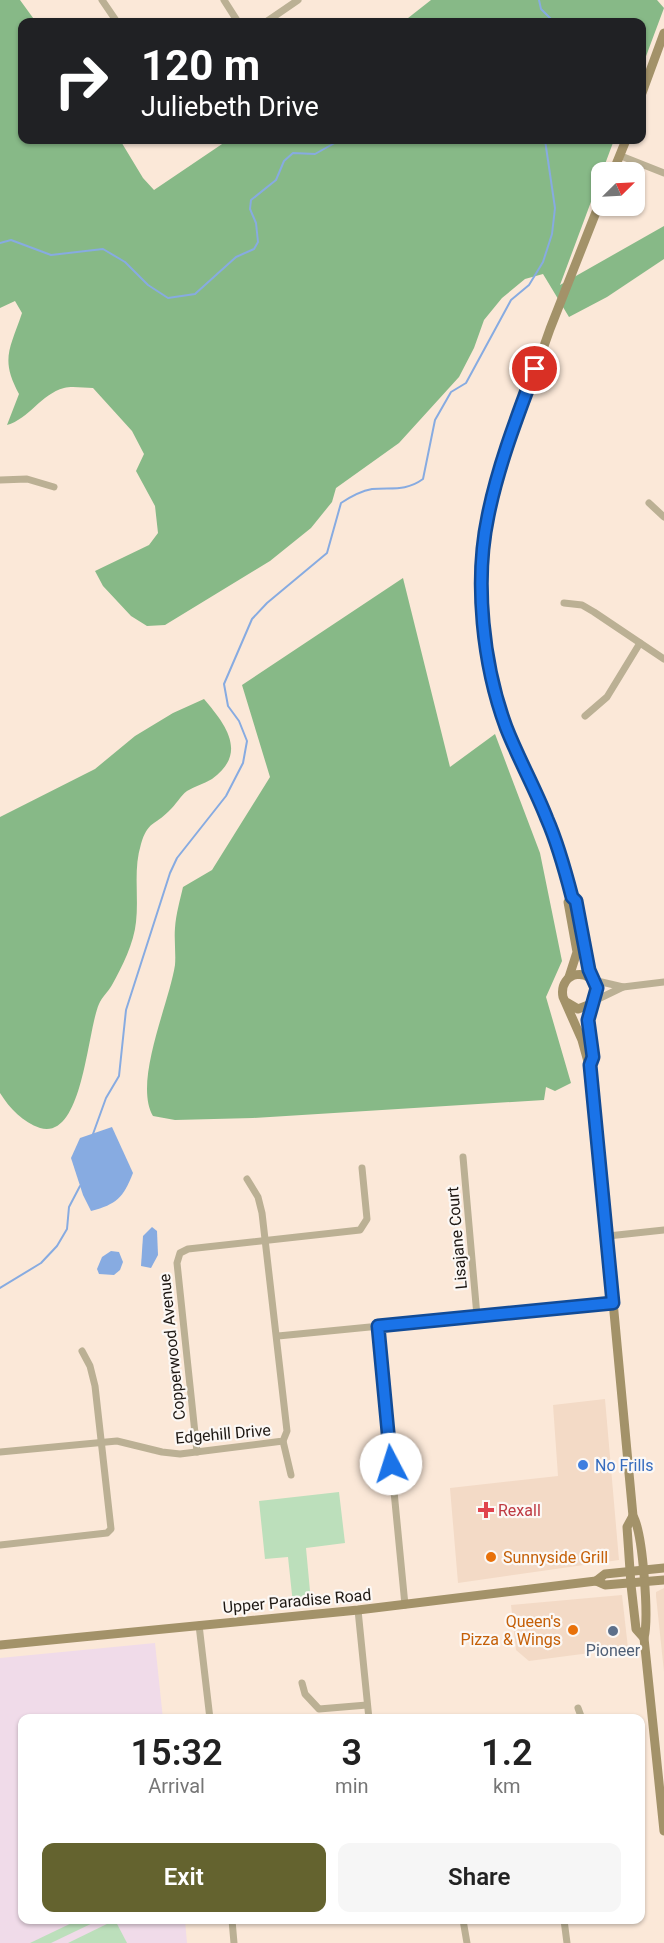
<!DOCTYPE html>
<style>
:root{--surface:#fff;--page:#f6f6f6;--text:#222;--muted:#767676;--accent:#64632f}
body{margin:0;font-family:Roboto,sans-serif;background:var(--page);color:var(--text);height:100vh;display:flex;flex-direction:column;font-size:22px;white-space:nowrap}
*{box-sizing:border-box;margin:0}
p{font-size:20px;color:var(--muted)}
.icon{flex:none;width:33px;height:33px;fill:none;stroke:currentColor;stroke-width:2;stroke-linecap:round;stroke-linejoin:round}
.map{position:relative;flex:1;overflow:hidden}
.drawer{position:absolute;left:18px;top:1714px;width:627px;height:210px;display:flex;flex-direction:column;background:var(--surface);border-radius:12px;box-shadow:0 2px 4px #0004}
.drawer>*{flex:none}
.top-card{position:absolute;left:18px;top:18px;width:628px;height:126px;border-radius:12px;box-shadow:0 2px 4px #0004;background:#202124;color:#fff;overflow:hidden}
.needle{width:39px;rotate:66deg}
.controls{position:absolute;left:591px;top:162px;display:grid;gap:12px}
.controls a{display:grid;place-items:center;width:54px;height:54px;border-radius:12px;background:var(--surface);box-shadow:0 2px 4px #0004;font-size:30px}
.pin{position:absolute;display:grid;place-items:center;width:51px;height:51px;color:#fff;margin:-26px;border:3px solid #fff;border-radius:50%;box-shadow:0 2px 6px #0007}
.me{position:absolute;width:66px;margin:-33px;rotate:355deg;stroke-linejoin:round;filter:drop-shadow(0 0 4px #0008)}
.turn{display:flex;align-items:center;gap:21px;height:126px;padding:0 24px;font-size:27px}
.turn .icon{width:78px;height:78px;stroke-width:2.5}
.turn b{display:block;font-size:42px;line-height:51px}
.eta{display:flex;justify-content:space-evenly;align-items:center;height:102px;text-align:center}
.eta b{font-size:36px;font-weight:600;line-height:42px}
.primary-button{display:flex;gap:12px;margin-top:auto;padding:12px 24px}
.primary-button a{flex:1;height:69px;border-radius:12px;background:var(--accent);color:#fff;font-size:24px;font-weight:600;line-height:69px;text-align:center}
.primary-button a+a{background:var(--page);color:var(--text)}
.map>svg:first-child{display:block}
.built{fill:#f3dac6}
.education{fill:#f0dbe9}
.green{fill:#bcdfbb}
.forest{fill:#87b987}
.water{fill:#87abe1}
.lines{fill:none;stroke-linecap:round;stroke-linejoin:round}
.stream{stroke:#87abe1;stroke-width:2}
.minor{stroke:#bbb094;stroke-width:7}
.secondary{stroke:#a39269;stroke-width:9}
.route-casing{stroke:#114b97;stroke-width:15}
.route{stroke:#1a73e8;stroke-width:10}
.shop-dot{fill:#3f7fe0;stroke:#fcf8f5;stroke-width:2}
.health-dot{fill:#e0444e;stroke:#fcf8f5;stroke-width:2}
.food-dot{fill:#e8710a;stroke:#fcf8f5;stroke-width:2}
.service-dot{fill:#5c6f8a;stroke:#fcf8f5;stroke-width:2}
.labels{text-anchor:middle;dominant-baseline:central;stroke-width:4.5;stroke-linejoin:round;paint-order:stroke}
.street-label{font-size:16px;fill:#1e1813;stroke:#fcf8f5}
.shop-label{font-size:16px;fill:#366cbe;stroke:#fcf8f5;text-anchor:start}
.health-label{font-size:16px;fill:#be3a42;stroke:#fcf8f5;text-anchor:start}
.food-label{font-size:16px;fill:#c56008;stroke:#fcf8f5;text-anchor:start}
.service-label{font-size:16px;fill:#4e5e75;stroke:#fcf8f5}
</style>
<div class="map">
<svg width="664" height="1943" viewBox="0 0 664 1943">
<rect width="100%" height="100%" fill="#fbe8d8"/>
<!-- built -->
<g class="built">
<path d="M605,1399L619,1560L458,1583L450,1488L558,1476L553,1405Z"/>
<path d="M664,1588V1672L656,1596V1592Z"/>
<path d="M622,1595L628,1648L529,1661L516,1650L511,1605Z"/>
</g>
<!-- education -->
<path class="education" d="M155,1643L163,1719H22V1920H185L187,1943H0V1658Z"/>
<!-- green -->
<g class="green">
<path d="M339,1492L345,1543L306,1548L311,1602L293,1604L288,1557L265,1559L259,1501Z"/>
<path d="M78,1920H99L51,1943H30Z"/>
<path d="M115,1920L127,1943H68Z"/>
</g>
<!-- forest -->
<g class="forest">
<path d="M0,0H20L36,22H22V140H120L143,178L154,190L228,140H614L560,285L664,226V259L607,297L569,317L543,274L525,279L502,298L484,320L474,348L459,377L399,443L336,488L332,502L311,528L270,561L165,625L147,626L131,616L103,586L95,571L149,545L158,533L155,506L136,471L144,454L132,431L93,388C84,388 72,386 64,388C41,394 29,419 7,425L19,394C0,359 10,349 22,313L15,301L0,308Z"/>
<path d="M431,0H657L664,8L642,67V22H403Z"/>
<path d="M403,578L450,767L495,734L540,853L562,961L546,997L571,1083L555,1091L546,1087L544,1100L253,1118L175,1120L153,1116C133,1082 169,1004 175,965C176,953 174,940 175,928C176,914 180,900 183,887L212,870L270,777L242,685Z"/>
<path d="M204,699C226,725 248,753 212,779C204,784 195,786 187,791C180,796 176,805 169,811C154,826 148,821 141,844C133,870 139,896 136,922C134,943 122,967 112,985C108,992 102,997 99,1004C87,1031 83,1141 40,1128C23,1122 10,1109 0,1093V817L95,769L135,736L173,713Z"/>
</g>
<!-- water -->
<g class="water">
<path d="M112,1127L133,1173C123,1198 117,1204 91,1211L83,1195L71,1158L80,1138Z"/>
<path d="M152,1227L157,1231L158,1255L151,1268L141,1266L143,1236Z"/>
<path d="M111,1251L119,1252L123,1262L120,1270L114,1275L99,1274L97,1269L102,1257Z"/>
</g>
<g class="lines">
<!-- stream -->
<g class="stream">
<path d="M539,0L541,9L554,22"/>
<path d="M0,243L11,240L51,255L103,249L125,262L148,285L168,298L195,294L236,257L254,249L258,242L256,223L250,209L251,200L276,180L284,161L293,153L315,154L340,140"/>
<path d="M93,1134L106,1098L119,1076L126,1010L170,873L177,858L226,796L243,763L247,741L239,721L228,706L224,684L252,619L267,603L327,553L341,503C350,497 361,491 372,489C391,487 405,492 423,479L435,420L451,392L466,383L511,300L529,285L543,262L552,234L555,208L545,140"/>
<path d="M0,1288L41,1263L57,1246L67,1229L69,1207L80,1186"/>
</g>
<!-- minor -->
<g class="minor">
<path d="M102,0L117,22"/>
<path d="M224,0L238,22"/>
<path d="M266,22L298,0"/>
<path d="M621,156L664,173"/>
<path d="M0,480L27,479L54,487"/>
<path d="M649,503L664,517"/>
<path d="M564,603L582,605L594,612L664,659"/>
<path d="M585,716L607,697L640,643"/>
<path d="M593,980L623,987"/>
<path d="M594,1001L623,987L664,982"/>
<path d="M463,1157L477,1316"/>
<path d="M608,1236L664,1230"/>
<path d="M378,1326L405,1605"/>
<path d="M278,1336L613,1303"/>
<path d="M283,1441L291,1475"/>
<path d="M0,1452L117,1441L162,1452L180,1454L283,1441L287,1431L262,1213L258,1197L247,1179"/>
<path d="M197,1452L177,1263L180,1253L188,1249L360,1230L367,1219L362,1168"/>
<path d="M0,1545L107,1533L111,1529L95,1386L90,1366L82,1351"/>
<path d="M358,1610L369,1719"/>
<path d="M199,1625L210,1719"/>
<path d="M302,1683L305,1694L319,1709L367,1705"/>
<path d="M578,1708L582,1719"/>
<path d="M232,1920L234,1943"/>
<path d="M463,1920L467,1943"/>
<path d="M564,1920L567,1943"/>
</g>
<!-- secondary -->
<g class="secondary">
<path d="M642,93L664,33"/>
<path d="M613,172L626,140"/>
<path d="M569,977L577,952L568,902L572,897"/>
<path d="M591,978L576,901L572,897L555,839L506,726L496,693L488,659L482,596L487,518L497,479L550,329L602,197"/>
<path d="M566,1002L578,1009L591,1004L597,992C593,965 558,971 563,997L582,1040L592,1076L633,1516C643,1533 649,1618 644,1638L664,1831"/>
<path d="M590,1065C596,1045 586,1027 591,1004"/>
<path d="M633,1516L627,1527L631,1585L636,1629L644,1638"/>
<path d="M596,1581L605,1574L664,1568"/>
<path d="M0,1645L358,1610L596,1581L605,1585L664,1580"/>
</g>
</g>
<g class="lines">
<defs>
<path id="route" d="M391,1464L378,1326L613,1303L590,1065L593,1057L588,1020L597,988L589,970L576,901L572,897C565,870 558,844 547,819C535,788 518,758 506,727C483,665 474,582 488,516C498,466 517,417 535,369"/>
</defs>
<!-- route casing -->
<use href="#route" class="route-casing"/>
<!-- route -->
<use href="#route" class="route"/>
</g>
<!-- markers -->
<circle class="shop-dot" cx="583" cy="1465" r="6"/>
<path class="health-dot" d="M483 1501h6v6h6v6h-6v6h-6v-6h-6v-6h6z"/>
<g class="food-dot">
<circle cx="491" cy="1557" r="6"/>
<circle cx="573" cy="1630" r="6"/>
</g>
<circle class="service-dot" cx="613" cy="1631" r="6"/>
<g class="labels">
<!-- street labels -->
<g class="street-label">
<text transform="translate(457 1238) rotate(-95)">Lisajane Court</text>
<text transform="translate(172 1347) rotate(-96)">Copperwood Avenue</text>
<text transform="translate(223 1434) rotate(-5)">Edgehill Drive</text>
<text transform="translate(297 1601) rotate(-5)">Upper Paradise Road</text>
</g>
<!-- shop labels -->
<g class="shop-label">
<text x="595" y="1465">No Frills</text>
</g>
<!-- health labels -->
<g class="health-label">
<text x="498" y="1510">Rexall</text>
</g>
<!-- food labels -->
<g class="food-label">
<text x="503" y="1557">Sunnyside Grill</text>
<text x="561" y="1621" text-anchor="end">Queen's<tspan x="561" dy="18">Pizza &amp; Wings</tspan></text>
</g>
<!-- service labels -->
<g class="service-label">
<text x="613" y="1650">Pioneer</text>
</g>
</g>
</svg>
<div class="controls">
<a><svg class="needle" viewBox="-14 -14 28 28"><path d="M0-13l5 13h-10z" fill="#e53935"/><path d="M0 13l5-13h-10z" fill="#767676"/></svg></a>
</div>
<div class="pin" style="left:535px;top:369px;background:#d93025"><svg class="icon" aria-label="arrive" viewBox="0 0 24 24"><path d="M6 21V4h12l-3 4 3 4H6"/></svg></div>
<svg class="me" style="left:391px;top:1464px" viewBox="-20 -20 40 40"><circle r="19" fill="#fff"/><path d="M0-13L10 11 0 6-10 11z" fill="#1a73e8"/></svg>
<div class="top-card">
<div class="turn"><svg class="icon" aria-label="right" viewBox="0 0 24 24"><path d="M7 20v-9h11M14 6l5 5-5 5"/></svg><div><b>120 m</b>Juliebeth Drive</div></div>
</div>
<section class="drawer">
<div class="eta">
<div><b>15:32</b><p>Arrival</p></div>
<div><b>3</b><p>min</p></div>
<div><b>1.2</b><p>km</p></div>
</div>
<div class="primary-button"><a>Exit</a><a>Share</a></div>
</section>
</div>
